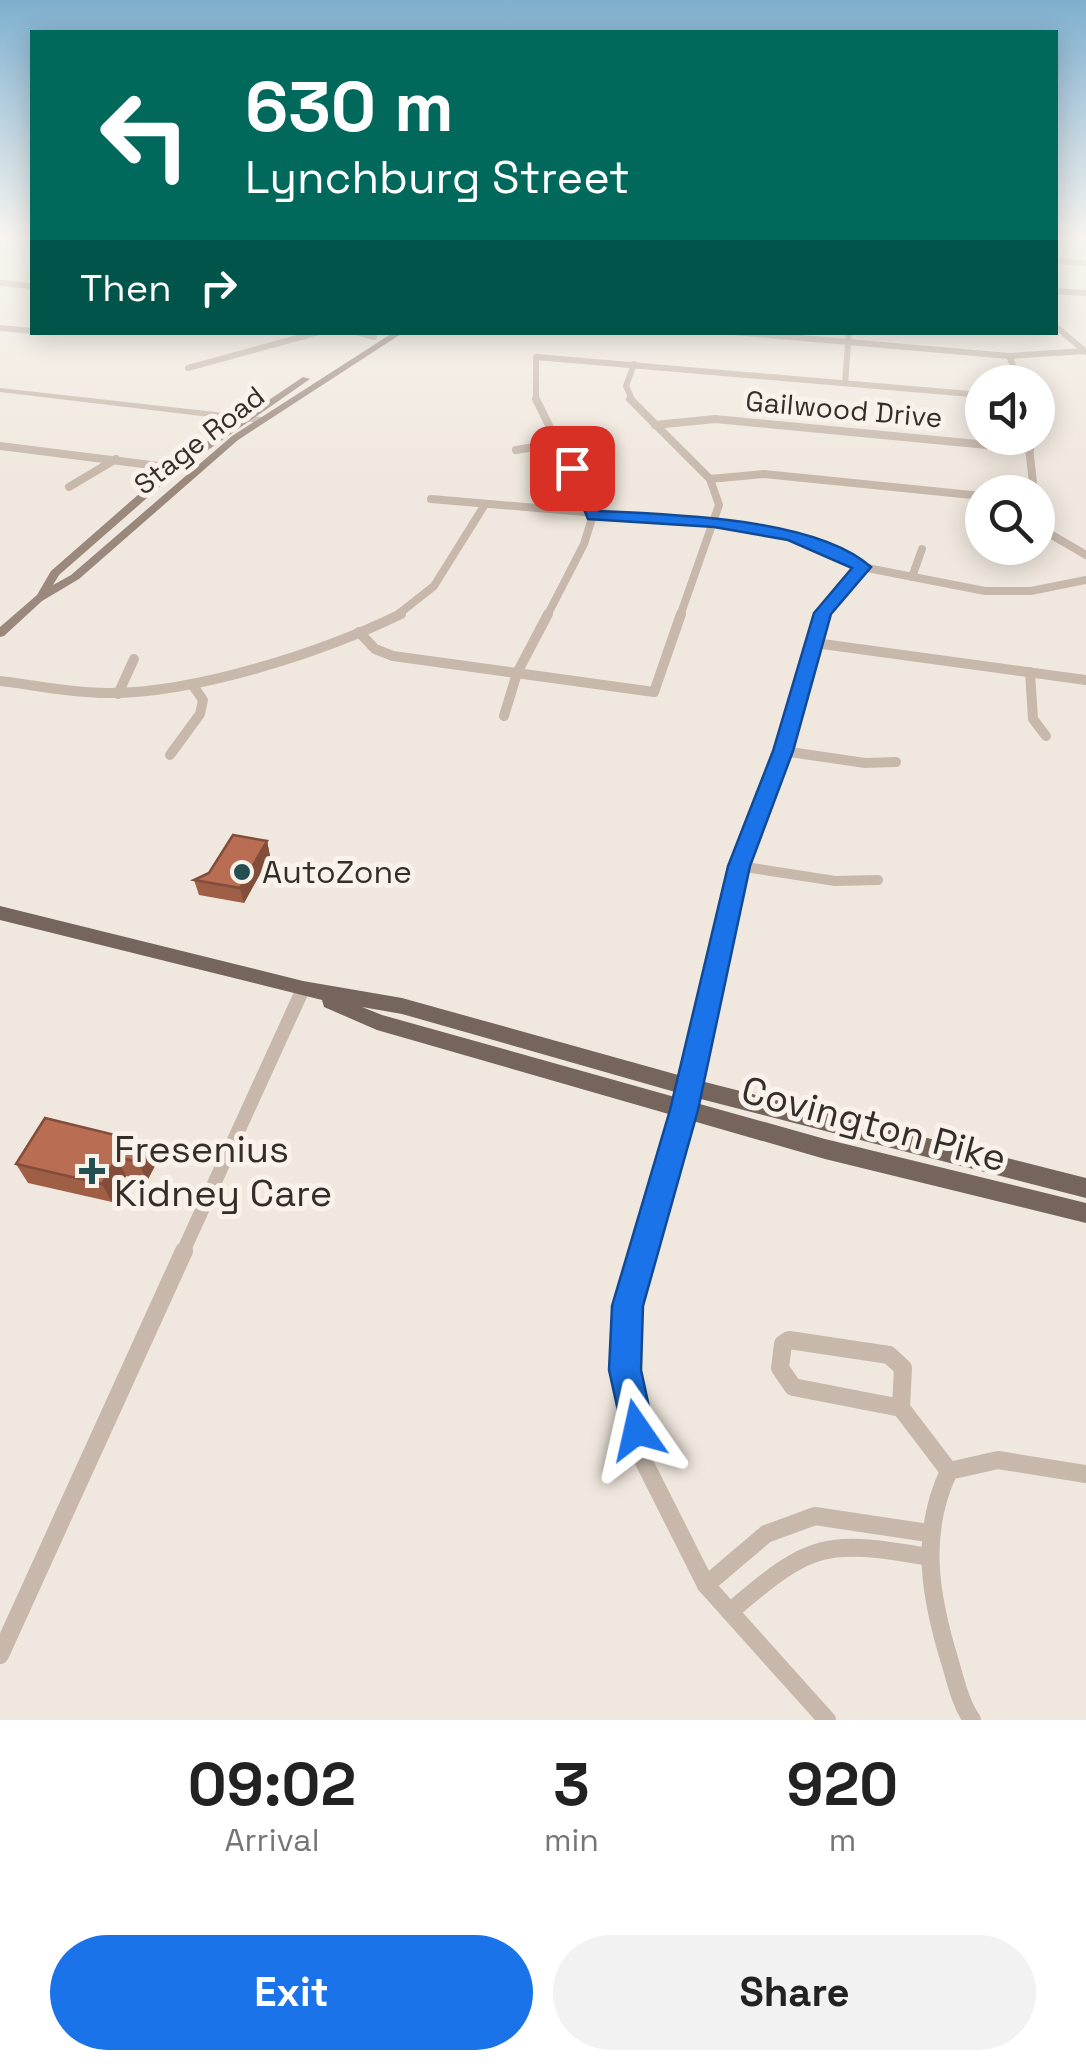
<!DOCTYPE html>
<style>
:root{--surface:#fff;--page:#f2f2f2;--text:#222;--muted:#767676;--accent:#1a73e8}
body{margin:0;font-family:"Space Grotesk",sans-serif;background:var(--page);color:var(--text);height:100vh;display:flex;flex-direction:column;font-size:38px;white-space:nowrap}
*{box-sizing:border-box;margin:0}
p{font-size:32px;color:var(--muted)}
.icon{flex:none;width:55px;height:55px;fill:none;stroke:currentColor;stroke-width:2;stroke-linecap:round;stroke-linejoin:round}
.map{position:relative;height:1720px;overflow:hidden}
.details{display:flex;flex-direction:column;background:var(--surface);flex:1}
.details>*{flex:none}
.top-card{position:absolute;left:30px;top:30px;width:1028px;height:305px;border-radius:0px;box-shadow:0 5px 25px #0003;background:#00695c;color:#fff;overflow:hidden}
.controls{position:absolute;left:965px;top:365px;display:grid;gap:20px}
.controls a{display:grid;place-items:center;width:90px;height:90px;border-radius:50%;background:var(--surface);box-shadow:0 5px 25px #0003;font-size:50px}
.pin{position:absolute;display:grid;place-items:center;width:85px;height:85px;color:#fff;margin:-42px;border-radius:20px;box-shadow:0 5px 15px #0006}
.me{position:absolute;width:110px;margin:-55px;rotate:349deg;stroke-linejoin:round;filter:drop-shadow(0 0 8px #0008)}
.turn{display:flex;align-items:center;gap:35px;height:210px;padding:0 50px;font-size:45px}
.turn .icon{width:130px;height:130px;stroke-width:2.5}
.turn b{display:block;font-size:70px;line-height:85px}
.then{display:flex;align-items:center;height:95px;padding:0 50px;background:#0003;gap:20px;font-size:38px}
.eta{display:flex;justify-content:space-evenly;align-items:center;height:170px;text-align:center}
.eta b{font-size:60px;font-weight:700;line-height:70px}
.button{display:flex;gap:20px;margin-top:auto;padding:20px 50px}
.button a{flex:1;height:115px;border-radius:60px;background:var(--accent);color:#fff;font-size:40px;font-weight:700;line-height:115px;text-align:center}
.button a+a{background:var(--page);color:var(--text)}
.map>svg:first-child{display:block}
.lines{fill:none;stroke-linecap:round;stroke-linejoin:round}
.minor-far4{stroke:#c7b8ab;stroke-width:6}
.minor-far3{stroke:#c7b8ab;stroke-width:8}
.minor-far2{stroke:#c7b8ab;stroke-width:10}
.minor-far1{stroke:#c7b8ab;stroke-width:14}
.minor{stroke:#c7b8ab;stroke-width:18}
.tertiary{fill:#c7b8ab;fill-rule:evenodd}
.secondary{fill:#9a887d;fill-rule:evenodd}
.primary{fill:#76655c;fill-rule:evenodd}
.wall{fill:#9f5f47}
.shaded-wall{fill:#824d3a}
.building{fill:#b96e53;stroke:#824d3a;stroke-width:2.5}
.route{fill:#1a73e8;stroke:#114b97;stroke-width:2.5}
.poi-dot{fill:#234e52;stroke:#f8f2ea;stroke-width:4}
.labels{text-anchor:middle;dominant-baseline:central;stroke-width:10;stroke-linejoin:round;paint-order:stroke}
.far-street-label{font-size:28px;fill:#352d29;stroke:#f8f2ea}
.poi-label{font-size:32px;fill:#352d29;stroke:#f8f2ea;text-anchor:start}
.near-street-label{font-size:38px;fill:#352d29;stroke:#f8f2ea}
.near-poi-label{font-size:38px;fill:#352d29;stroke:#f8f2ea;text-anchor:start}
</style>
<div class="map">
<svg width="1086" height="1720" viewBox="0 0 1086 1720">
<rect width="100%" height="100%" fill="#f0e8de"/>
<g class="lines">
<!-- minor-far4 -->
<g class="minor-far4">
<path d="M1055,261L1086,263"/>
<path d="M0,283L32,286"/>
<path d="M1055,291L1086,293"/>
<path d="M1055,326L1086,352"/>
<path d="M0,328L32,331"/>
<path d="M45,332H87"/>
<path d="M356,332L374,337"/>
<path d="M733,332L1009,356L1086,351"/>
<path d="M1009,356L1020,382"/>
<path d="M188,368L319,332"/>
<path d="M845,383L849,332"/>
<path d="M536,402V357L982,395"/>
<path d="M633,402L626,386L634,364"/>
</g>
<!-- minor-far3 -->
<g class="minor-far3">
<path d="M536,399L593,515L584,544L547,616"/>
<path d="M630,399L710,479L719,505L680,616"/>
<path d="M655,425L715,419L1030,449"/>
<path d="M1028,438L1034,492"/>
<path d="M0,446L175,468"/>
<path d="M516,450L558,443"/>
<path d="M710,479L764,474L982,496"/>
<path d="M69,487L116,459"/>
<path d="M431,499L714,523L792,536L862,567L985,591H1031L1086,580"/>
<path d="M1038,510L1045,531L1086,555"/>
<path d="M912,577L922,549"/>
<path d="M396,616L434,586L484,506"/>
<path d="M822,616L862,567"/>
</g>
<!-- minor-far2 -->
<g class="minor-far2">
<path d="M359,632L375,649L393,656L654,692L681,614"/>
<path d="M815,643L1086,680"/>
<path d="M1030,672L1033,719L1046,736"/>
<path d="M0,681C35,685 71,693 107,693C194,694 323,652 401,614"/>
<path d="M118,694L134,659"/>
<path d="M504,716L517,673L548,614"/>
<path d="M783,751L865,763L896,762"/>
<path d="M170,755L200,714L203,700L192,684"/>
<path d="M739,866L835,881L878,880"/>
<path d="M733,894L783,751L823,614"/>
</g>
<!-- minor-far1 -->
<g class="minor-far1">
<path d="M182,1254L303,989"/>
<path d="M642,1254L684,1110L733,891"/>
</g>
<!-- minor -->
<g class="minor">
<path d="M643,1251L627,1306L625,1370L643,1460L706,1585L827,1720"/>
<path d="M789,1340L889,1355L903,1368L901,1408L793,1387L780,1368L783,1344Z"/>
<path d="M901,1408L949,1471"/>
<path d="M706,1585L766,1534L815,1516L928,1533"/>
<path d="M731,1611C811,1542 825,1539 929,1557"/>
<path d="M0,1655L184,1251"/>
<path d="M972,1720C960,1702 956,1682 950,1662C930,1597 919,1534 949,1471L998,1460L1086,1474"/>
</g>
<!-- tertiary -->
<path class="tertiary" d="M0,388L261,417L265,420L261,423L0,392Z"/>
<!-- secondary -->
<path class="secondary" d="M394,332H404L238,440L79,579L42,601L4,636L0,637V627L37,595L51,571L171,466L303,377L310,379L179,470L59,575L53,585L71,575L232,436Z"/>
<!-- primary -->
<path class="primary" d="M0,906L303,981L402,998L689,1078L1086,1178V1198L689,1096L402,1014L362,1007L382,1015L825,1139L1086,1203V1223L825,1159L377,1030L324,1007L322,1000L0,920Z"/>
</g>
<!-- wall -->
<g class="wall">
<path d="M267,841L270,856L244,903L199,895L194,880L209,873Z"/>
<path d="M45,1118L157,1162L147,1181L126,1176L112,1202L28,1183L16,1164Z"/>
</g>
<!-- shaded-wall -->
<g class="shaded-wall">
<path d="M267,841L270,856L244,903L240,888Z"/>
<path d="M148,1143L157,1162L147,1181L138,1162Z"/>
<path d="M117,1157L126,1176L112,1202L102,1184Z"/>
</g>
<!-- building -->
<g class="building">
<path d="M233,835L267,841L240,888L194,880L209,873Z"/>
<path d="M45,1118L148,1143L138,1162L117,1157L102,1184L16,1164Z"/>
</g>
<!-- sky -->
<linearGradient id="sky" x2="0" y2="1"><stop stop-color="#7eafcf"/><stop offset="0.5" stop-color="#f8f5f0"/><stop offset="1" stop-color="#f8f5f0" stop-opacity="0"/></linearGradient>
<rect width="1086" height="476" fill="url(#sky)"/>
<!-- route -->
<path class="route" d="M566,465H577L599,511C672,515 815,517 871,567L831,614L793,751L750,866L698,1110L643,1306L641,1370L654,1430L649,1442L637,1447L625,1442L609,1370L612,1306L670,1110L728,866L773,751L814,613L852,568L788,540L714,527L588,519Z"/>
<!-- markers -->
<g class="poi-dot">
<circle cx="242" cy="872" r="10"/>
<path d="M87 1156h10v10h10v10h-10v10h-10v-10h-10v-10h10z"/>
</g>
<g class="labels">
<!-- far-street labels -->
<g class="far-street-label">
<text transform="translate(844 409) rotate(5)">Gailwood Drive</text>
<text transform="translate(199 440) rotate(-38)">Stage Road</text>
</g>
<!-- poi labels -->
<g class="poi-label">
<text x="262" y="872">AutoZone</text>
</g>
<!-- near-street labels -->
<g class="near-street-label">
<text transform="translate(874 1124) rotate(15)">Covington Pike</text>
</g>
<!-- near-poi labels -->
<g class="near-poi-label">
<text x="114" y="1149">Fresenius<tspan x="114" dy="44">Kidney Care</tspan></text>
</g>
</g>
</svg>
<div class="controls">
<a><svg class="icon" aria-label="sound" viewBox="0 0 24 24"><path d="M4 9h4l5-4v14l-5-4H4zM17 9q2 3 0 6"/></svg></a>
<a><svg class="icon" aria-label="search" viewBox="0 0 24 24"><circle cx="10" cy="10" r="6"/><path d="M15 15l6 6"/></svg></a>
</div>
<div class="pin" style="left:572px;top:468px;background:#d93025"><svg class="icon" aria-label="arrive" viewBox="0 0 24 24"><path d="M6 21V4h12l-3 4 3 4H6"/></svg></div>
<svg class="me" style="left:637px;top:1430px" viewBox="-20 -20 40 40"><path d="M0-17L14 15 0 8-14 15z" fill="#1a73e8" stroke="#fff" stroke-width="4"/></svg>
<div class="top-card">
<div class="turn"><svg class="icon" aria-label="left" viewBox="0 0 24 24"><path d="M17 20v-9H6M10 6l-5 5 5 5"/></svg><div><b>630 m</b>Lynchburg Street</div></div>
<div class="then">Then<svg class="icon" aria-label="right" viewBox="0 0 24 24"><path d="M7 20v-9h11M14 6l5 5-5 5"/></svg></div>
</div>
</div>
<section class="details">
<div class="eta">
<div><b>09:02</b><p>Arrival</p></div>
<div><b>3</b><p>min</p></div>
<div><b>920</b><p>m</p></div>
</div>
<div class="button"><a>Exit</a><a>Share</a></div>
</section>
